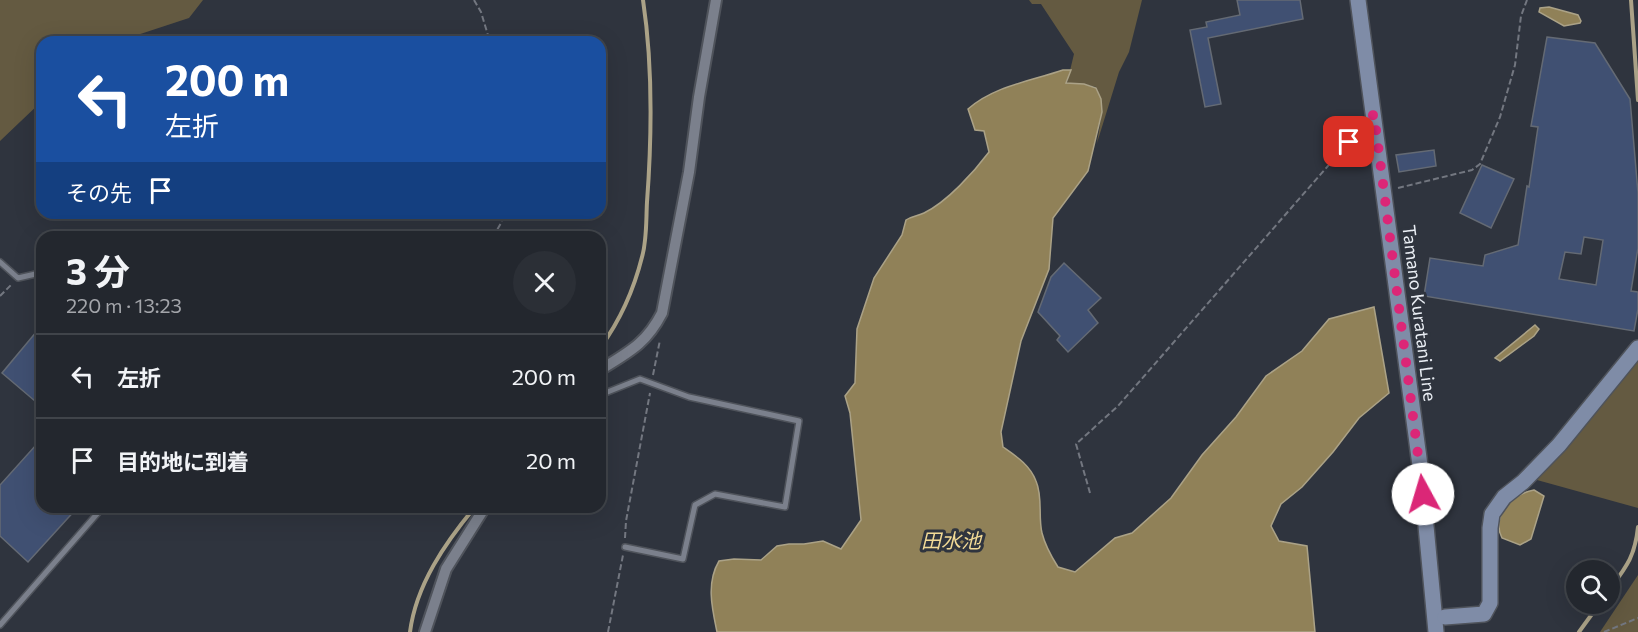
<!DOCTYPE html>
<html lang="ja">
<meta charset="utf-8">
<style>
:root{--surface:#23272e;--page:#2b2f36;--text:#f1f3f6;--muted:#a3a5aa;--line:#40444a}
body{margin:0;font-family:Commissioner,"Noto Sans JP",sans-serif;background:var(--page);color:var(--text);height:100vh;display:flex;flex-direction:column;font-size:22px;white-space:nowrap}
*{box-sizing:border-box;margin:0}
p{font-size:20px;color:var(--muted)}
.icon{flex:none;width:33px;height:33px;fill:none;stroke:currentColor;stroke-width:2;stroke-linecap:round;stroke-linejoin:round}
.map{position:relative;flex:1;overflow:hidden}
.side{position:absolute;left:36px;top:231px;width:570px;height:282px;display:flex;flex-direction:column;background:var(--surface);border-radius:18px;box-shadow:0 6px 24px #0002,0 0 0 2px var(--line)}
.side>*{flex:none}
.banner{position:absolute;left:36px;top:36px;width:570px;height:183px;border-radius:18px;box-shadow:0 6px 24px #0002,0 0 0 2px var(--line);background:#1a4fa0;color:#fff;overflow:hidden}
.tools{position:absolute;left:1566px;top:560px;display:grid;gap:12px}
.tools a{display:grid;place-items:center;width:54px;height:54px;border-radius:50%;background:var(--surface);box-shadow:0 6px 24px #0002,0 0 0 2px var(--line);font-size:30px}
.pin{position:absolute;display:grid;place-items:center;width:51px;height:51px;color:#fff;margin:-26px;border-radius:12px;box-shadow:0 3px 9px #0006}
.me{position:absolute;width:66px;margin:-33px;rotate:354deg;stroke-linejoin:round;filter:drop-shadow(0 0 4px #0008)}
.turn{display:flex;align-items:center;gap:21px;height:126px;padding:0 30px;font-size:27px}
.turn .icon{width:78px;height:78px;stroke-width:2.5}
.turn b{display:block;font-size:42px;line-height:51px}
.then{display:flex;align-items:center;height:57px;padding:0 30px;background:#0003;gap:12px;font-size:22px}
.round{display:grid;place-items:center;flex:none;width:63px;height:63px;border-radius:32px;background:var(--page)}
.head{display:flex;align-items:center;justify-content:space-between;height:102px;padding:0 30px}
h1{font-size:36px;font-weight:700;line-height:45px}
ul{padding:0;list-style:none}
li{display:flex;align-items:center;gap:18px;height:84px;padding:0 30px;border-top:2px solid var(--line)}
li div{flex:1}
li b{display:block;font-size:22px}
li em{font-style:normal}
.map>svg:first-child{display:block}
.green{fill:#645a41}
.water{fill:#908158;stroke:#aba287;stroke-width:1.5}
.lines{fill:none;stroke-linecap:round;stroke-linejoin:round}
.stream{stroke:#aba287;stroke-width:4}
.building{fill:#405072;stroke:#646a74;stroke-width:1.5;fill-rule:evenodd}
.service-casing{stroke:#4f535b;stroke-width:8}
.minor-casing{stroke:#4f535b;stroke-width:14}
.secondary-casing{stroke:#4f535b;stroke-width:18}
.path{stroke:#737780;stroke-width:2;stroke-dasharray:6 3;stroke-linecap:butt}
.service{stroke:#7b808c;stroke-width:5}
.minor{stroke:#7b808c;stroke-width:10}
.secondary{stroke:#7f8ca7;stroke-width:15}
.route{stroke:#db2777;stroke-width:10;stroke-dasharray:0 18}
.labels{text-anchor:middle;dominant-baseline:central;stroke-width:6;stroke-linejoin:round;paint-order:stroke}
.street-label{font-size:18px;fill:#eaeef4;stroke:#2f343e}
.water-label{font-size:20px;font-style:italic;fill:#f2da96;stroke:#2f343e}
</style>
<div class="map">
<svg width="1638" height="632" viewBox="0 0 1638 632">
<rect width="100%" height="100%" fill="#2f343e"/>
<!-- green -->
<g class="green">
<path d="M0,0H203L189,18L116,42H42V101L0,141Z"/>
<path d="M1029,0H1142L1129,52L1119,72L1097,143C1100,124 1105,106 1096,87L1084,84L1067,83L1074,54L1041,4H1032Z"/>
<path d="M1638,353V508L1537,480Z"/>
<path d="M1638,575V632H1600Z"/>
</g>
<!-- water -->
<g class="water">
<path d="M1549,7L1578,15L1581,21L1580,23L1564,26L1539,12L1540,8Z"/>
<path d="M1063,70H1071L1066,83L1084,84L1096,88L1101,99L1102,112L1088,171L1053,218L1049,269L1021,341L1001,432L1003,447C1016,456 1030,465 1036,481C1043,497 1038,516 1042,533C1045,545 1051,556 1058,567L1075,572L1115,538L1132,533L1171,498L1202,455L1236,417L1266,376L1302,351L1329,319L1374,307L1389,393L1359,418L1333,452L1302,487L1281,504L1271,526L1279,541L1307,546L1315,632H717C712,608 706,583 719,561L734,559L761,560L777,546L789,544H804L823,541L841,549L861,520L850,413L845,396L855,383L857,329L874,278L902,235L906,220C912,216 918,216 924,213C947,202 974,172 989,152L984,131L975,130L968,109C994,86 1031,81 1063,70Z"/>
<path d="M1535,325L1539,329L1534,336L1500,361L1495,358Z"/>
<path d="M1534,490L1544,496L1531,539L1520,545L1502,538C1491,516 1512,494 1534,490Z"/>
</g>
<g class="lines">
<!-- stream -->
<g class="stream">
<path d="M1631,0L1638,100"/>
<path d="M600,348C619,322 634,289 642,257C647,240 646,220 647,202C652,135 653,66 643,0"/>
<path d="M1610,589C1627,566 1635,556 1638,527"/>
<path d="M410,632C416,585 445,543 475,507"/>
<path d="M1579,632L1600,603"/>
</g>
</g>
<!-- building -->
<g class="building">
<path d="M1237,0H1300L1303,19L1208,38L1221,104L1205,107L1190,30L1207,27L1206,22L1240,15Z"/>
<path d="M1547,37L1595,43L1630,99L1638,193V248L1631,291L1638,292V309L1634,331L1424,296L1430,258L1483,266L1485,255L1518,245L1527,186L1529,187L1538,127L1531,126ZM1584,237L1603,240L1596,285L1559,279L1565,252L1581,254Z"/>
<path d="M1434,150L1436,166L1399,172L1396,155Z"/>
<path d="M1482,165L1514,179L1491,228L1460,213Z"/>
<path d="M1064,263L1101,298L1088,310L1098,323L1068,352L1057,340L1060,336L1038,312L1051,277Z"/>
<path d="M42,325V407L2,373Z"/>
<path d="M36,445L42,451V507H78L28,562L0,536V485Z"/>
</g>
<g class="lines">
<defs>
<g id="service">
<path d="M0,262L18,278L40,273L42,275"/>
<path d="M600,395L640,379L689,397L799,421L785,507L715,494L695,505L683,559L625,547"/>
<path d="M0,625L103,507"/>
</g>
<g id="minor">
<path d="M600,370C629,352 646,344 662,313L689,172L699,97L716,0"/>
<path d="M425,632L446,569L485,507"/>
</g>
<g id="secondary">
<path d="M1358,0L1421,473L1436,632"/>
<path d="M1445,617L1484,614L1490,603V528L1492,514L1504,497L1523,482L1559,445L1638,348"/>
</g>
</defs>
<!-- service casing -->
<use href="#service" class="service-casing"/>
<!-- minor casing -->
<use href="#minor" class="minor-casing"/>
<!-- secondary casing -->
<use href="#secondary" class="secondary-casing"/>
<!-- path -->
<g class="path">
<path d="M474,0L481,12L490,42"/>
<path d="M1398,188L1472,170L1480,164L1500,117L1515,65L1521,16L1527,0"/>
<path d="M493,237L501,223L504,213"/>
<path d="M0,296L12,284"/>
<path d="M653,375L660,340"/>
<path d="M1090,493L1076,444L1118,406L1362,127"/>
<path d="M625,538L626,521L650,393"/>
<path d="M608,632L623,555"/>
<path d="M1604,632L1638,618"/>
</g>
<!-- service -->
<use href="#service" class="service"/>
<!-- minor -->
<use href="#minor" class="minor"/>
<!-- secondary -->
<use href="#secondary" class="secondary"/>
</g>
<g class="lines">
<!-- route -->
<path class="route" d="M1349,142L1374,114L1423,494"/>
</g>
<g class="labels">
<!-- street labels -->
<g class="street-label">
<text transform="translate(1420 313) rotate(83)">Tamano Kuratani Line</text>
</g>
<!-- water labels -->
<g class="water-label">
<text x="951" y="540">田水池</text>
</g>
</g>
</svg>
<div class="tools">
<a><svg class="icon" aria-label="search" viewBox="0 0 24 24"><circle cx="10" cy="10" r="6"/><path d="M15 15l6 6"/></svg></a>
</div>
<div class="pin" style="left:1349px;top:142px;background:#d93025"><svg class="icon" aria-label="arrive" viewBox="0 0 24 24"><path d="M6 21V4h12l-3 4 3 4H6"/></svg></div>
<svg class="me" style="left:1423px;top:494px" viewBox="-20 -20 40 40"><circle r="19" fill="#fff"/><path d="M0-13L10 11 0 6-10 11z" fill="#db2777"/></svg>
<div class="banner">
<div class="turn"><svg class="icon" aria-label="left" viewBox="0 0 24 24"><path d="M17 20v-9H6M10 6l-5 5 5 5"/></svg><div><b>200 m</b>左折</div></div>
<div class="then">その先<svg class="icon" aria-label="arrive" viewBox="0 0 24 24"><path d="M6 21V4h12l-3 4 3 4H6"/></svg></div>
</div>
<section class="side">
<div class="head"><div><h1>3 分</h1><p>220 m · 13:23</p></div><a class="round"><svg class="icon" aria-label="close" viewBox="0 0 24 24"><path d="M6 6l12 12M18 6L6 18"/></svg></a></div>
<ul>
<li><svg class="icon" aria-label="left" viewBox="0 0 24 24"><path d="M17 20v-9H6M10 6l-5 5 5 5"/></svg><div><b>左折</b></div><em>200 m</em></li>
<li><svg class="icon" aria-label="arrive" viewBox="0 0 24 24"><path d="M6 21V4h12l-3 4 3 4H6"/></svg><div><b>目的地に到着</b></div><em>20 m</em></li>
</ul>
</section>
</div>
